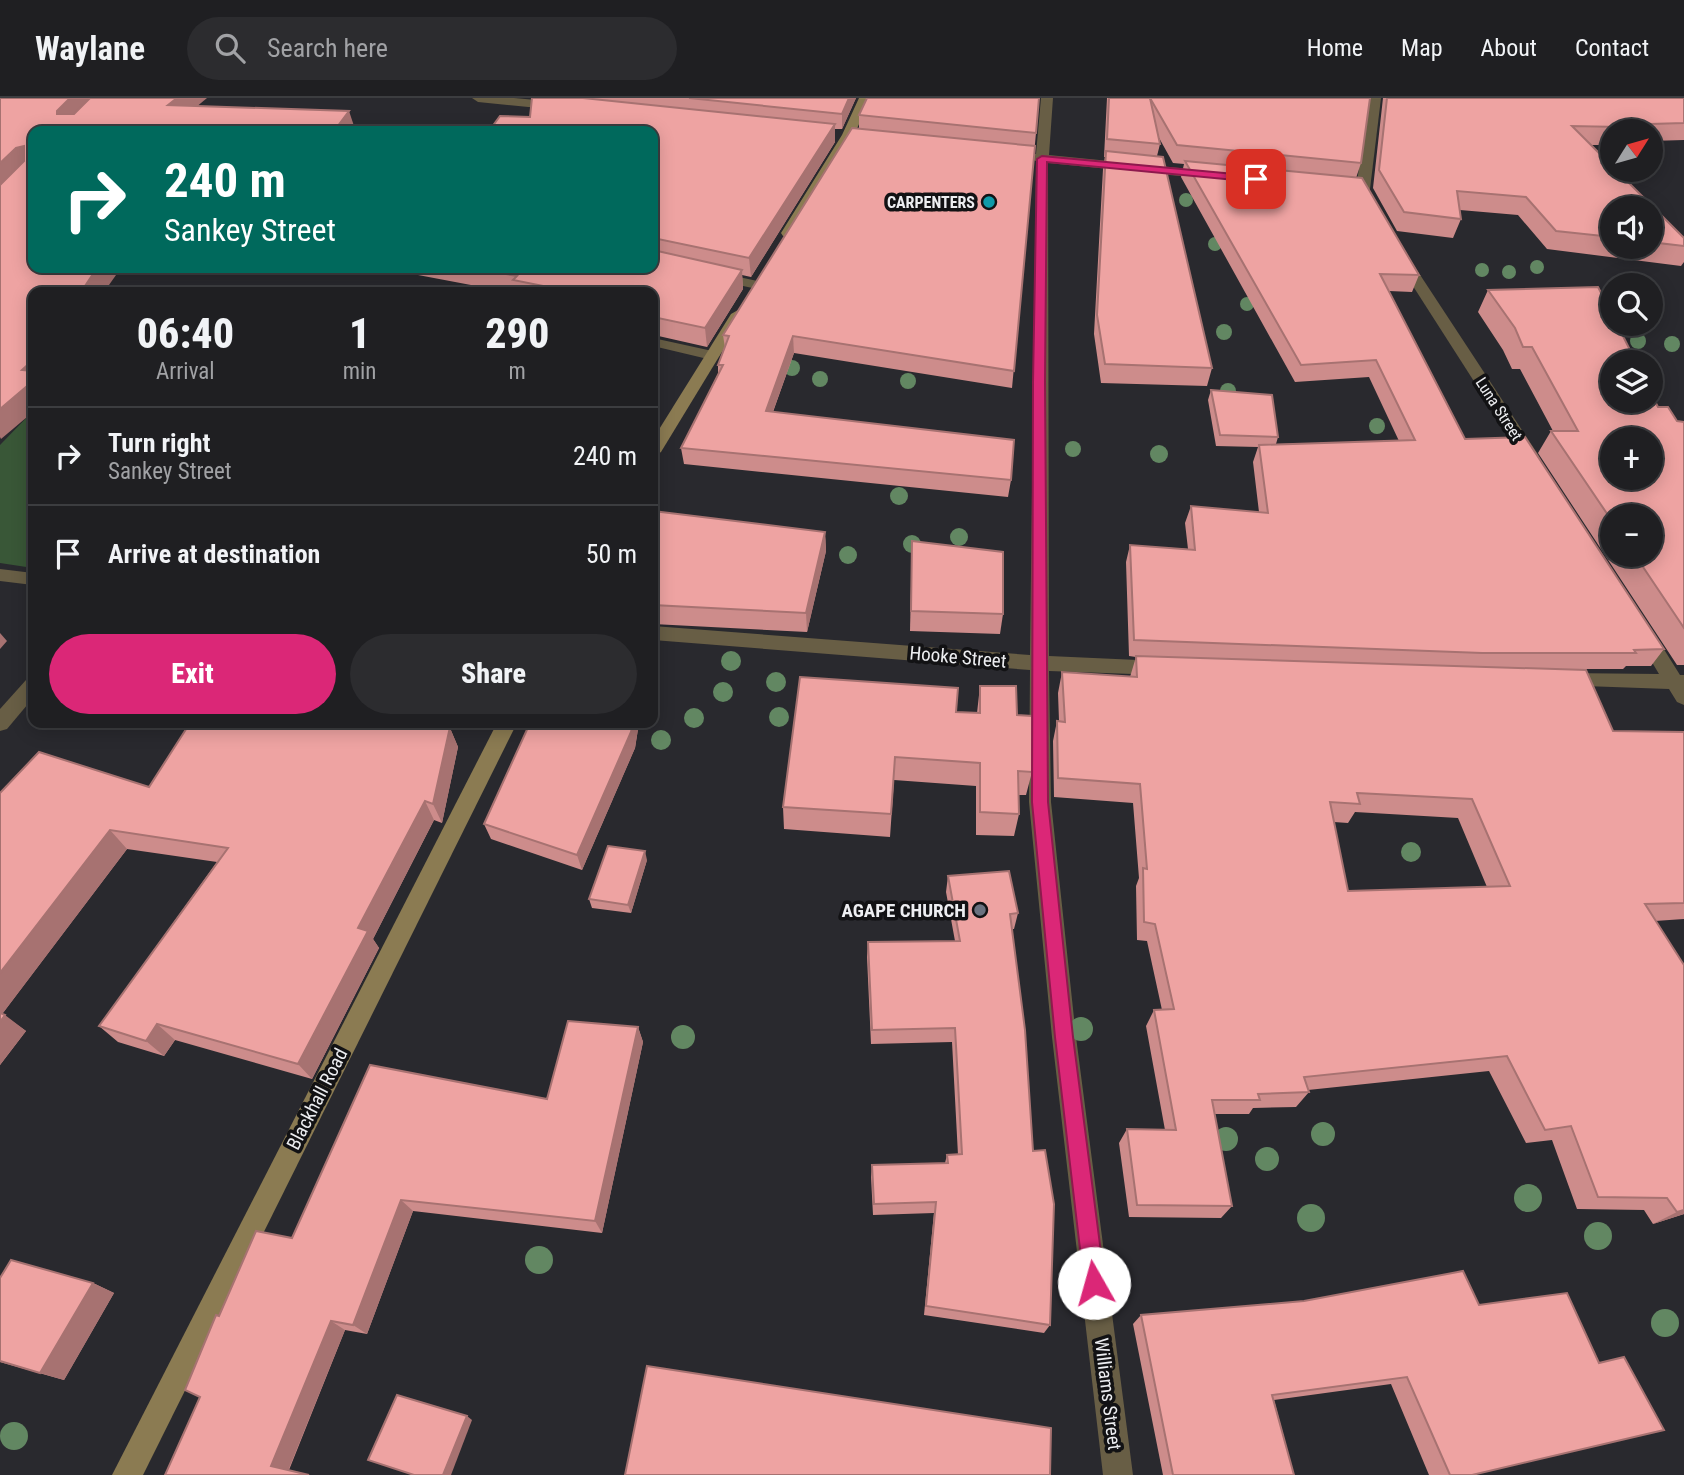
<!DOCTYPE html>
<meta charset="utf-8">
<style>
:root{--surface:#1f1f22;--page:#2c2c2f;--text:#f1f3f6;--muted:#a1a2a5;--line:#3c3d40;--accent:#db2777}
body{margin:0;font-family:"Roboto Condensed",sans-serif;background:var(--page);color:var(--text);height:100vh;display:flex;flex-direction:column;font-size:26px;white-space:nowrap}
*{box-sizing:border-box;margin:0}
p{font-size:23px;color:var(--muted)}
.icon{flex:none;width:38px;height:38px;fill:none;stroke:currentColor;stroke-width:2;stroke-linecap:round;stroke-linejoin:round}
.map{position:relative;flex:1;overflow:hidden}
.panel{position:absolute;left:28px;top:189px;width:630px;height:441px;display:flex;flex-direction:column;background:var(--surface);border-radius:14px;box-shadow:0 4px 18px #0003,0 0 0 2px var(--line)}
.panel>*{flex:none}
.guide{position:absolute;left:28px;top:28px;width:630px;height:147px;border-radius:14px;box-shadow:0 4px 18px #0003,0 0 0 2px var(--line);background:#00695c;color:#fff;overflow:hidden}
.needle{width:46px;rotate:53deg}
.controls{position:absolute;left:1600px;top:21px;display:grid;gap:14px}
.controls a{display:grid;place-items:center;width:63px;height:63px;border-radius:50%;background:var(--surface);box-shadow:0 4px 18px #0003,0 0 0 2px var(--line);font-size:35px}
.pin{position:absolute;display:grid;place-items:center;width:60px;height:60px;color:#fff;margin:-30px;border-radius:14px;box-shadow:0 4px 10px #0006}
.me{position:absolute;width:77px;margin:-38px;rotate:353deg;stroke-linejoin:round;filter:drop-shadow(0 0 5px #0008)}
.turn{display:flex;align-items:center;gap:24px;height:147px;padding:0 21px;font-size:32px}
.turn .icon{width:91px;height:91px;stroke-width:2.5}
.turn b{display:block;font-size:49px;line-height:60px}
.eta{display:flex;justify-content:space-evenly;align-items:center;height:119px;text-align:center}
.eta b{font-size:42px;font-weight:800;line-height:49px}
.button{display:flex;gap:14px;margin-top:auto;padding:14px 21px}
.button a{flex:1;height:80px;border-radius:42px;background:var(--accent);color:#fff;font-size:28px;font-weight:800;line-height:80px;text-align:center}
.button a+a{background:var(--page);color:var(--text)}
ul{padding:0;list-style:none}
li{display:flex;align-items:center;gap:21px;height:98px;padding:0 21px;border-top:2px solid var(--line)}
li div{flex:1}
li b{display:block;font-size:26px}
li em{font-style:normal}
header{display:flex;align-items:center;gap:42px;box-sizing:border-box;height:98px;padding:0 35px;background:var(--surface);border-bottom:2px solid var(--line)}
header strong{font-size:33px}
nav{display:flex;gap:38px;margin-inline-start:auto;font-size:24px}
.search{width:490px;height:63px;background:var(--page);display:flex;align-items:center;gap:18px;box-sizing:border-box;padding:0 24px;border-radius:38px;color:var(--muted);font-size:26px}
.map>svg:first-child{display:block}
.green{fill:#395737}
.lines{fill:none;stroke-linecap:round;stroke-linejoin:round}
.street{fill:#685e45;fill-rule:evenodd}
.secondary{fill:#8b7b52;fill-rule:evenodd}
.tree{fill:#628762}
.wall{fill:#cd8c8b;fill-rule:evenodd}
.shaded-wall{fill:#a77271}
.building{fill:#eea3a2;stroke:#a77271;stroke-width:2;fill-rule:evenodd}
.route{fill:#db2777;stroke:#8e194d;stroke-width:2}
.culture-dot{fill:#0f9aa8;stroke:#121214;stroke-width:2.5}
.worship-dot{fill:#6b7280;stroke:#121214;stroke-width:2.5}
.labels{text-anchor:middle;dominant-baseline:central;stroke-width:7;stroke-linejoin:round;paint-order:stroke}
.far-poi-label{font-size:16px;font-weight:bold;fill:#edeef1;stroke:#121214;text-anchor:end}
.far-street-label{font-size:16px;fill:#edeef1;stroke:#121214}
.street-label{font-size:19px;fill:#edeef1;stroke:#121214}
.poi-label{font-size:19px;font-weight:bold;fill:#edeef1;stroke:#121214;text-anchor:end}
</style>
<header>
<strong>Waylane</strong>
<div class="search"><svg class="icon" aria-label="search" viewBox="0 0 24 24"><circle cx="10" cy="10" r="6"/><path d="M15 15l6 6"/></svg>Search here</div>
<nav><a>Home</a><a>Map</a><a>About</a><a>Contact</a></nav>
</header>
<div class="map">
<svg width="1684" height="1377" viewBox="0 0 1684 1377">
<rect width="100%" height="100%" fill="#29292e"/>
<!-- green -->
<path class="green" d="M33,313V470L0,465V347Z"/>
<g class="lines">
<!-- street -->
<g class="street">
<path d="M472,0H514L559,4L565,8L559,12L478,4Z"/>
<path d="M1041,0H1053L1049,57L1210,73L1216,77L1210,81L1048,65L1049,558L1160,563L1167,565L1170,570L1167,575L1160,577L1049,573L1051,704L1076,939L1133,1377H1103L1052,939L1029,704L1030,572L653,542V528L1030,557L1036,63L1024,59L1025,56H1036Z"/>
<path d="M1369,0H1381L1370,91L1363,95L1356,91Z"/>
<path d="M1402,156L1409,160L1539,358L1541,362L1539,366H1527L1395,160Z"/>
<path d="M716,174L762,184L764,187L757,191L711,181V175Z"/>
<path d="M653,240L717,254L720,257L712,262L653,248Z"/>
<path d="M0,471L33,475V487L0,483Z"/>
<path d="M1643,527L1650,529L1680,577H1684V607L1677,604L1669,591L1556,587L1553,582L1556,577L1563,575L1659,576L1634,534L1636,529Z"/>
<path d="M33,580V600L7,631L0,633V611L26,582Z"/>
</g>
<!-- secondary -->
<g class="secondary">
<path d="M859,0H871L854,37L793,138H783L781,135L842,37Z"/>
<path d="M738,212L745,216L661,354L653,359V341L731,216Z"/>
<path d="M497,625H517L143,1377H112Z"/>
</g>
</g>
<!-- trees -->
<g class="tree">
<circle cx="1186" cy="102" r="7"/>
<circle cx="1215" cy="146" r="7"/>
<circle cx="1537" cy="169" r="7"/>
<circle cx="1482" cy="172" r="7"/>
<circle cx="1509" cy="174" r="7"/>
<circle cx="1247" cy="206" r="7"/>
<circle cx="1224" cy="234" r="8"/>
<circle cx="1638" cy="243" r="8"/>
<circle cx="1672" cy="246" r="8"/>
<circle cx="792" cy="270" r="8"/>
<circle cx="820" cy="281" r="8"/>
<circle cx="908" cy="283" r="8"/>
<circle cx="1228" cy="293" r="8"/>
<circle cx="1377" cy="328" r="8"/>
<circle cx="1073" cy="351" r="8"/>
<circle cx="1159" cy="356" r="9"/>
<circle cx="899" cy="398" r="9"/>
<circle cx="959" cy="439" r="9"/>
<circle cx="912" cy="446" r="9"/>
<circle cx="848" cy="457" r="9"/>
<circle cx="731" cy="563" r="10"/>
<circle cx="776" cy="584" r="10"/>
<circle cx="723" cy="594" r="10"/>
<circle cx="779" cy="619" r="10"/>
<circle cx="694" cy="620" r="10"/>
<circle cx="661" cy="642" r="10"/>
<circle cx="1411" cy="754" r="10"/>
<circle cx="1081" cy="931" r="12"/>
<circle cx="683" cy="939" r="12"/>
<circle cx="1323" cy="1036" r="12"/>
<circle cx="1226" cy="1041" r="12"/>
<circle cx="1267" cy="1061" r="12"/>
<circle cx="1528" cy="1100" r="14"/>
<circle cx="1311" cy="1120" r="14"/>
<circle cx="1598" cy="1138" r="14"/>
<circle cx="539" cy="1162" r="14"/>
<circle cx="1665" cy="1225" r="14"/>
<circle cx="14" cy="1338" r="14"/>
</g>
<!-- wall -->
<g class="wall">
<path d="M532,0H856L842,31H835V44L751,179L742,177L743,191L707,249L654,237L653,239V194H508L381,170H653V33L530,19Z"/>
<path d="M1107,0H1370L1361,65L1356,80L1419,177L1412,194L1389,193L1465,341L1664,551L1651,568H1626L1623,571H1565L1613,633L1684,634V821L1655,823L1684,1116L1653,1126L1644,1112L1577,1111L1552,1042L1526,1045L1489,973L1308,992L1309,994L1296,1009L1253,1010L1249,1016H1214L1232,1108L1221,1120L1129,1119L1119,1045L1127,1031L1165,1032L1146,928L1154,912H1162L1147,843L1137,842L1136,788L1139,780L1133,705L1054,699L1053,643L1057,623H1059L1058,595L1062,574L1130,579L1136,559L1129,558L1126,464L1130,447L1188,451L1185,425L1191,408L1259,414L1253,364L1258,349L1216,348L1208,302L1211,292L1278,339L1276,346L1399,343L1369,279L1295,284L1181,79L1184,66L1173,65L1158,38L1160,46L1157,58L1212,270L1207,288L1101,285L1094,236L1103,71L1105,59H1104ZM1355,714L1458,720L1487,789L1348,793L1334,724L1348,725Z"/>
<path d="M1383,0H1684V42L1650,43V33H1612V45L1610,47H1591L1684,140V164L1681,168L1547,151L1518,117L1460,112L1461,121L1453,140L1397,133L1373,90ZM1612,110H1650V149H1612Z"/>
<path d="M859,17L1036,35L1012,290L794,255L773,314L1011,382L1008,399L684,366L681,350L718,276V267L725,250L723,237L859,30Z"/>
<path d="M1488,192L1658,309L1677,323L1684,324V567H1677L1538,355L1551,333H1553L1520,271H1512L1503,252L1478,214ZM1612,418L1650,457H1612Z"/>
<path d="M653,413L825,434L826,453L807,534L653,526Z"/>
<path d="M912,443L1003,516L1000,536L910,533Z"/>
<path d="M980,588L1017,617L1032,674L1026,697H1018L1019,716L1014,738L976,737V688L894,682L890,739L784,731L783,709L956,614L977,615Z"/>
<path d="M190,625H452L450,630L458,649L442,725L434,722L373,841L379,850L312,981L175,942L164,958L118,944L99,928L217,764L127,751L2,916L26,933L0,967V695L149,689Z"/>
<path d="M530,625H639L635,650L582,772L491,741L484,726Z"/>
<path d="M647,762L631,815L592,810L589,801Z"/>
<path d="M948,778L1018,815L1014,831H1012L1050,1227L1044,1235L924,1217L934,1115L873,1117L871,1079L872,1067L945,1065L947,1057H958L952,944L871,946L867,859L868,844L955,843L946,794Z"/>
<path d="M638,929L643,944L602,1135L413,1113L367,1236L345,1232L289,1372L165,1377L200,1299L219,1218L292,1140L547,1001Z"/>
<path d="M1463,1173L1473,1377H1429L1391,1286L1274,1302L1294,1377H1163L1133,1226L1141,1217L1304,1203Z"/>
<path d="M0,1180L93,1185L114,1195L64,1282L0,1264Z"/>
</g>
<!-- shaded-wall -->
<g class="shaded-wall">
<path d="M70,0H98L66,31L57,16V13Z"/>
<path d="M177,0H207L177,25L168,7Z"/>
<path d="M849,0H856L842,31V16Z"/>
<path d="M349,13L355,31L354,33H334Z"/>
<path d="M835,26V44L751,179L749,160Z"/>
<path d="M24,48L33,64L0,94V65L16,50Z"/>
<path d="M97,170H121L104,194H81Z"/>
<path d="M742,172L743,191L707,249L705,230Z"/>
<path d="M793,238L794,255L767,330L766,313Z"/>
<path d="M33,262V314L1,341L0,339V311L22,272Z"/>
<path d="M825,434L826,453L807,534L806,515Z"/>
<path d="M0,535L7,543L0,551Z"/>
<path d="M435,625H452L450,630L458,649L442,725L433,706Z"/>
<path d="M633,625H639L635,650L582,772L577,757Z"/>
<path d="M425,703L434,722L373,841L379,850L312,981L298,966L358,830Z"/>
<path d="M110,732L127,751L0,919V875Z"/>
<path d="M645,753L647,762L631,815L628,807Z"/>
<path d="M5,917L26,933L0,967V924Z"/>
<path d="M157,926L175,942L164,958L146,943Z"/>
<path d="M638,929L643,944L602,1135L595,1123Z"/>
<path d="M401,1102L413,1113L367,1236L353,1227Z"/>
<path d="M1684,1112V1116L1653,1126L1677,1114Z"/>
<path d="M93,1185L114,1195L64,1282L40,1275Z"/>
<path d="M331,1223L345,1232L288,1373L271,1368Z"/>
<path d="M467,1318L472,1322L451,1377H443Z"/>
</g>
<!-- building -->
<g class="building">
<path d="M0,0H70L57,13V16H74L90,0H177L168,7L349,13L334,33H33V170H97L81,194H33V262L22,272L33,273V283L0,311V87L24,63V48L16,50L0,65Z"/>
<path d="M532,0H583L835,26L749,160L653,140V33H489L500,18L530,19Z"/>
<path d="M689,0H849L842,16Z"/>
<path d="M867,0H1039L1036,35L859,17Z"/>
<path d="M1109,0H1150L1160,46L1107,41Z"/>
<path d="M1150,0H1370L1361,65L1177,47Z"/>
<path d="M1387,0H1684V25L1618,27L1620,29L1572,28L1612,68V72H1616L1684,140V148L1650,144V110H1612V139L1556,133L1526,99L1457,93L1461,121L1404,114L1379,72Z"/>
<path d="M852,30L1035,48L1014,273L793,238L766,313L1014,342L1011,382L681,350L723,267H718L729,238L723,237Z"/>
<path d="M1106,53L1163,59L1212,270L1105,266L1097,217Z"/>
<path d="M1185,63L1362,80L1419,177L1380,176L1465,341L1525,339L1664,551L1634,552L1636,555H1482L1134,542L1130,447L1195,452L1191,408L1268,415L1259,347L1415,342L1376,262L1301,267Z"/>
<path d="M653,152L742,172L705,230L653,219V194H539L543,188L513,182L517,178L473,170H653Z"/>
<path d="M1598,189L1612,216V226H1617L1636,264H1612V303H1650V294L1658,309H1668L1677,323L1684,324V530L1635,457H1650V418H1612V423L1551,333H1578L1532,249H1523L1515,230L1488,192ZM1612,341H1650V380H1612Z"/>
<path d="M1211,292L1272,297L1278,339L1220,337Z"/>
<path d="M653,413L825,434L806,515L653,507Z"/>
<path d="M912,443L1003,454V516L911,513Z"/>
<path d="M1136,558L1586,572L1613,633L1684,634V805L1645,806L1684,867V1112L1677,1114L1667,1100L1598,1099L1571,1028L1545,1032L1507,958L1304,979L1309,994L1258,996L1260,1002H1212L1232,1108L1137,1107L1127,1031L1176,1032L1154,912L1174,911L1155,826L1144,824L1143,770L1147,771L1140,686L1058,680L1057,623L1065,624L1062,574L1137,579ZM1357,695L1472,701L1510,788L1348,793L1330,704L1360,706Z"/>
<path d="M800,579L958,590L956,614L980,615V588H1016L1017,617L1032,618V674L1018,673L1019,716L980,714V665L895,659L891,716L783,709Z"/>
<path d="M190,625H435L434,626L450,629L433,706L425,703L358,830L368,833L298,966L157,926L146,943L99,928L228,750L110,732L0,875V695L39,654L149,689Z"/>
<path d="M530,625H633L631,634L577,757L484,726Z"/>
<path d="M608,748L645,753L628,807L589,801Z"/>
<path d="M1009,773L1018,815L1010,816L1025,932L1033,1053L1045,1052L1054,1106L1050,1227L926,1208L936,1104L874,1106L872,1067L948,1065L947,1057L962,1056L955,930L872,932L868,844L960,843L948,778Z"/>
<path d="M0,915L5,917L0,924Z"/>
<path d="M568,923L638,929L595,1123L401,1102L353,1227L331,1223L271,1368L309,1377H165L200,1299L185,1292L216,1217L219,1218L256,1133L292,1140L370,967L547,1001Z"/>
<path d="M11,1162L93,1185L40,1275L0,1263V1180Z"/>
<path d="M1463,1173L1479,1207L1567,1195L1599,1265L1624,1259L1664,1332L1472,1377H1450L1407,1279L1272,1297L1294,1377H1173L1141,1217L1304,1203Z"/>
<path d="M647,1268L1051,1330L1050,1377H625Z"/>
<path d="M397,1297L467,1318L443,1377H414L368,1362Z"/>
</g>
<!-- route -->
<path class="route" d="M1042,58L1256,78L1261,81L1256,84L1047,64L1045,284L1048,704L1073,939L1105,1185L1102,1193L1094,1196L1087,1193L1084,1185L1055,939L1032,704L1033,284L1037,61Z"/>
<!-- markers -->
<circle class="culture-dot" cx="989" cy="104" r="7"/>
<circle class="worship-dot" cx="980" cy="812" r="7"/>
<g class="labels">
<!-- far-poi labels -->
<g class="far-poi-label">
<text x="975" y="104">CARPENTERS</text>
</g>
<!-- far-street labels -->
<g class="far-street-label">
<text transform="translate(1499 311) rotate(57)">Luna Street</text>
</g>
<!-- street labels -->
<g class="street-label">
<text transform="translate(958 559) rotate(5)">Hooke Street</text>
<text transform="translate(317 1001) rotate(-63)">Blackhall Road</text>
<text transform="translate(1108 1296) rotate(83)">Williams Street</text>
</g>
<!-- poi labels -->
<g class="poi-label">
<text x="966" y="812">AGAPE CHURCH</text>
</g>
</g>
</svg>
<div class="controls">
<a><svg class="needle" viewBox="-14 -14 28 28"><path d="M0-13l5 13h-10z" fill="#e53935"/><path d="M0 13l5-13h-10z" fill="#a1a2a5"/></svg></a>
<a><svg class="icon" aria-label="sound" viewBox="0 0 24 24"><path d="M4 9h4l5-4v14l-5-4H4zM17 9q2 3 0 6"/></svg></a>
<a><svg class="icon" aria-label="search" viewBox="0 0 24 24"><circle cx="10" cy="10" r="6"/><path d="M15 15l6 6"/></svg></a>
<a><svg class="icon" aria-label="layers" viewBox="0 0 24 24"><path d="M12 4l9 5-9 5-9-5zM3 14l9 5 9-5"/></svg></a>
<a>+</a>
<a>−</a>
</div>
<div class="pin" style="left:1256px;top:81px;background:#d93025"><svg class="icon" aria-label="arrive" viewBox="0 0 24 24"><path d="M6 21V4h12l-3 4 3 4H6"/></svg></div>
<svg class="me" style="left:1094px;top:1185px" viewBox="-20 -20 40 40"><circle r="19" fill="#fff"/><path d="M0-13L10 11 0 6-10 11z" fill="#db2777"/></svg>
<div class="guide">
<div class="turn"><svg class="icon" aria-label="right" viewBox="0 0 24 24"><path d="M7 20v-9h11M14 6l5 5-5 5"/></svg><div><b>240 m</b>Sankey Street</div></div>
</div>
<section class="panel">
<div class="eta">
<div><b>06:40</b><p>Arrival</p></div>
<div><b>1</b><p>min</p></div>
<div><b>290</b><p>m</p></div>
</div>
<ul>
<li><svg class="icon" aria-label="right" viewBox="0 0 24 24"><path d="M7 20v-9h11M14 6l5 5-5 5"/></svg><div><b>Turn right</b><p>Sankey Street</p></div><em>240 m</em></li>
<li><svg class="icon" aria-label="arrive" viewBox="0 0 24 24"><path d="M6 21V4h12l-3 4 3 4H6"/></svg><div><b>Arrive at destination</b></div><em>50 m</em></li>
</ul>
<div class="button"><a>Exit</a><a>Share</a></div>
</section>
</div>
